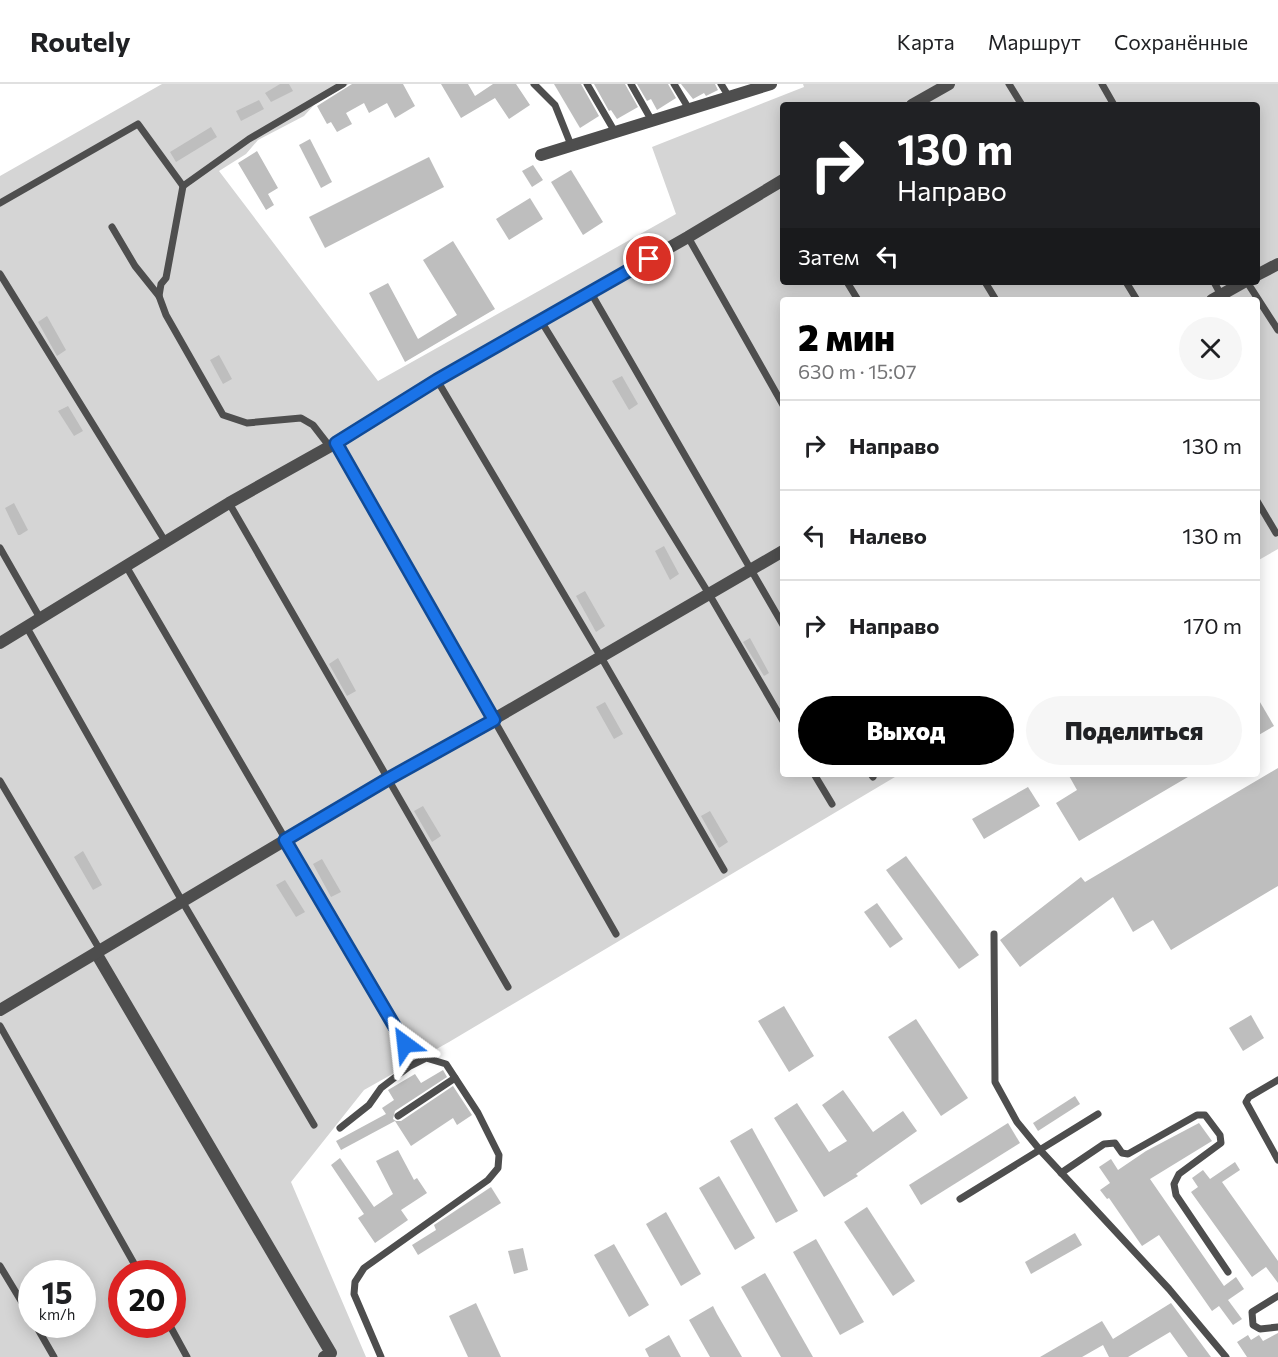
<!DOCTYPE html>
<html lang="ru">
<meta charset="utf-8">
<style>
:root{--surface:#fff;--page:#f6f6f6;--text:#202124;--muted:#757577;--line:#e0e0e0;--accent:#000}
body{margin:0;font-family:Commissioner,sans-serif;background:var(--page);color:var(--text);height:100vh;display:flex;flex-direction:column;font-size:22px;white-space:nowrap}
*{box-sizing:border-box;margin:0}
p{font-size:20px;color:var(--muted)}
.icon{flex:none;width:33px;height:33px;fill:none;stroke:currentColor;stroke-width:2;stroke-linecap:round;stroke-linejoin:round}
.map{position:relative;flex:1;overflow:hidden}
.panel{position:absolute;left:780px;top:213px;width:480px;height:480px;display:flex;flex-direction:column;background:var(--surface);border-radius:6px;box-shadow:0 3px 15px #0003}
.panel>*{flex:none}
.banner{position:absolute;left:780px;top:18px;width:480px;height:183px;border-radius:6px;box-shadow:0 3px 15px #0003;background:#202124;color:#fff;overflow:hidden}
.speed{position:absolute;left:18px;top:1176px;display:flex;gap:12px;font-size:30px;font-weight:700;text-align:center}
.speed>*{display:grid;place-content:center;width:78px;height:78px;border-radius:50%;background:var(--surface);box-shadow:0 3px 15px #0003;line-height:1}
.speed small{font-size:15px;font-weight:400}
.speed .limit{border:9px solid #d22;background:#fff;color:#111}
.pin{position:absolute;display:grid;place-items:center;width:51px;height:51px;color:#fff;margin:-26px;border:3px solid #fff;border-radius:50%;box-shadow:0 2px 6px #0007}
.me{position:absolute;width:66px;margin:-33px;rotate:330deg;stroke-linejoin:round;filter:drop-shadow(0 0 4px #0008)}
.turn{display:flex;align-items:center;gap:21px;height:126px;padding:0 18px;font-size:27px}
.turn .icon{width:78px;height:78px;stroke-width:2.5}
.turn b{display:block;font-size:42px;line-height:51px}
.then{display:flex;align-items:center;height:57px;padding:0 18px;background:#0003;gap:12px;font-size:22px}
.round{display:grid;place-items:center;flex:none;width:63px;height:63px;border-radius:32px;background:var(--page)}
.summary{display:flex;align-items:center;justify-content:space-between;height:102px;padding:0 18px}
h1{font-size:36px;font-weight:800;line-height:45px;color:var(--accent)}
.primary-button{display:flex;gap:12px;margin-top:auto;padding:12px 18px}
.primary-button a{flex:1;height:69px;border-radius:36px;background:var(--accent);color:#fff;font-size:24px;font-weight:800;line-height:69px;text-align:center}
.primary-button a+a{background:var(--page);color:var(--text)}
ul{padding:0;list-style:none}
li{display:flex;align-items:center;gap:18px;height:90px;padding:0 18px;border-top:2px solid var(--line)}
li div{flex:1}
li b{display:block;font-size:22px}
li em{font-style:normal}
header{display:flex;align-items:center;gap:36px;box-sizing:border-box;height:84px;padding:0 30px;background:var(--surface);border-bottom:2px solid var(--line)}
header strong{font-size:28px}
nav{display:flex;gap:33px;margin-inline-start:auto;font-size:21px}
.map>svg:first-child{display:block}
.green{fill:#d5d5d5;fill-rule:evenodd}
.building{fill:#bebebe}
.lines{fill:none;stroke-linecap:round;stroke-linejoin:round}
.service{stroke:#4e4e4e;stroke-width:7}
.minor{stroke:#4e4e4e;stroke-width:12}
.route-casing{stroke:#114b97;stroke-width:15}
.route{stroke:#1a73e8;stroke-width:10}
</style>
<header>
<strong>Routely</strong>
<nav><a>Карта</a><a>Маршрут</a><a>Сохранённые</a></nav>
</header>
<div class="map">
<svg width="1278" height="1273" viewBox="0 0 1278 1273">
<rect width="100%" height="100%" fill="#fff"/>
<!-- green -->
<path class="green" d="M162,0H349L314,21L304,32L258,56L246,70L219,87L378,297L676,130L652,63L804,3L803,0H1278V465L1257,477V216H783V690H900L449,958L364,1006L291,1098L366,1273H0V92ZM783,21H1257V198H783ZM32,1190H82V1240H32ZM122,1190H172V1240H122Z"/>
<!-- building -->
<g class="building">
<path d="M280,0H289L293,7L271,18L265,9Z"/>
<path d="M352,0H403L415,22L395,34L387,19L369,29L364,19L346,29L352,40L337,48L331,38L327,40L317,22Z"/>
<path d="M441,0H468L475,12L493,0H516L530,21L509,35L495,14L461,34Z"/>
<path d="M554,0H581L599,32L580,44Z"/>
<path d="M594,0H625L638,23L617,35L611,26L609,27Z"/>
<path d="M637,0H668L676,14L657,26L651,15L647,17Z"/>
<path d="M681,0H715L718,6L706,12L704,9L693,15Z"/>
<path d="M259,16L264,25L241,37L236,27Z"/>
<path d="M211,43L217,53L176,78L170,68Z"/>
<path d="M310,55L332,98L321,104L299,61Z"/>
<path d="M257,67L278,104L268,110L274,121L266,126L238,79Z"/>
<path d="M429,73L444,103L325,164L309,133Z"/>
<path d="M533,81L543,96L532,103L522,87Z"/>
<path d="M571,86L603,138L583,151L551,98Z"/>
<path d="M530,114L543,135L509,156L496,135Z"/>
<path d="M453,157L495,225L405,278L369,209L388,199L418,255L457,231L423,176Z"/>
<path d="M47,232L66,266L57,272L38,238Z"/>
<path d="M219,271L232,295L223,300L210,276Z"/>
<path d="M622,292L638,320L629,326L612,297Z"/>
<path d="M68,322L83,347L74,352L58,327Z"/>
<path d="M14,419L28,446L20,451H18L5,424Z"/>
<path d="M664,462L679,490L670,496L655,467Z"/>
<path d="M585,507L605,542L596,548L576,512Z"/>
<path d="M750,554L769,589L764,592L743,558Z"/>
<path d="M338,574L356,607L347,612L329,580Z"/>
<path d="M1257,613L1274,642L1257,652Z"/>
<path d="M605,618L623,650L614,655L596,623Z"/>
<path d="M1278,684V802L1171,866L1153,836L1133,848L1113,813L1020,883L1000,856L1081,793L1085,798Z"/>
<path d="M1068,690H1193L1079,757L1056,719L1077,706Z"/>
<path d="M1028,703L1040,722L984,755L972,735Z"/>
<path d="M423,722L441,752L432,758L414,727Z"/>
<path d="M710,727L728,758L719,764L701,732Z"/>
<path d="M83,767L102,801L93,806L74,773Z"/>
<path d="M906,772L979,871L959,885L886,786Z"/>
<path d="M322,775L341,808L331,813L313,780Z"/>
<path d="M285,796L305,828L296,833L276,801Z"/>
<path d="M877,819L903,855L890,864L864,828Z"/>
<path d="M784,922L814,972L789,988L758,937Z"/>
<path d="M1251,931L1264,954L1243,967L1229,944Z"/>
<path d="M916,935L968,1014L941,1032L888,953Z"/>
<path d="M443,986L447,993L395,1027L393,1035L396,1037H401L453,1002L472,1031L457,1041L453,1034L411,1062L395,1037L341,1066L336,1057L386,1030L382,1024L394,1016L388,1006L415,990L421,999Z"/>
<path d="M843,1006L873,1048L903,1027L917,1047L856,1090L858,1092L824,1113L774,1034L797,1019L829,1068L847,1057L822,1021Z"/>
<path d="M1075,1012L1080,1020L1038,1047L1033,1039Z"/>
<path d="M1008,1039L1020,1059L921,1121L909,1101Z"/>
<path d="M1199,1039L1212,1057L1150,1095L1224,1202L1236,1193L1244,1205L1228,1216L1242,1235L1233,1241L1219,1222L1212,1227L1159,1151L1142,1162L1109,1114L1107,1115L1100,1106L1110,1099L1099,1083L1111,1075L1118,1086L1146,1067Z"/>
<path d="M752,1044L798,1127L776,1139L730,1057Z"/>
<path d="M398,1066L414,1096L417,1094L427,1109L401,1126L408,1136L375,1159L358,1134L364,1130L331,1081L340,1074L374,1123L393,1110L376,1077Z"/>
<path d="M1235,1078L1240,1086L1222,1098L1278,1177V1199L1266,1183L1252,1193L1191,1108L1198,1103L1192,1094L1203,1086L1210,1095Z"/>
<path d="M719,1092L755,1154L735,1166L699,1104Z"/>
<path d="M491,1103L501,1119L418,1171L412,1161L436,1146L434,1141Z"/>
<path d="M867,1123L915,1197L893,1212L844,1138Z"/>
<path d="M666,1128L701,1190L681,1202L646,1140Z"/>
<path d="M1075,1149L1082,1161L1031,1190L1025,1178Z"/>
<path d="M816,1155L864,1238L840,1251L793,1168Z"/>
<path d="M614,1160L649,1221L629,1233L594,1171Z"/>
<path d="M523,1164L528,1186L514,1190L508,1167Z"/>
<path d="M765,1189L768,1194L813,1273H781L741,1203Z"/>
<path d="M476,1219L501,1273H468L449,1232Z"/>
<path d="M1171,1219L1211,1273H1188L1170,1248L1128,1273H1109L1103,1261L1082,1273H1040L1102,1237L1113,1255Z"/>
<path d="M713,1222L717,1230L742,1273H710L689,1236Z"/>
<path d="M1278,1249V1273H1247L1237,1258L1248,1251L1251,1256L1259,1251L1263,1257Z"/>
<path d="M669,1251L681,1273H649L645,1265Z"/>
</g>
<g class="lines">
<!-- service -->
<g class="service">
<path d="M534,0L555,21L571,61"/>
<path d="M587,0L615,48"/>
<path d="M631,0L652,37"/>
<path d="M674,0L689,25"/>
<path d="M721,0L729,13"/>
<path d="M1009,0L1022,21"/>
<path d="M1102,0L1114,21"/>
<path d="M0,119L138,40L183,102"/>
<path d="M112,143L135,182L159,212"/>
<path d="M688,153L783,321"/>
<path d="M0,190L165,457"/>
<path d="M847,198L858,216"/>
<path d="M985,198L996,216"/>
<path d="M1126,198L1137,216"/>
<path d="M1214,198L1221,211"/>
<path d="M1247,198L1278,246"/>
<path d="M591,209L783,541"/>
<path d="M541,237L709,510L783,637"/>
<path d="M437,296L601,573L724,786"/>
<path d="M336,359L616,850"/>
<path d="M330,363L313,341L301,334L247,339L223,331L166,231L159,212L161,200L166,194L183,102L249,55L343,0"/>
<path d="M1257,417L1276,449"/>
<path d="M229,419L508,903"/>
<path d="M0,464L40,534"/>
<path d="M126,482L405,960"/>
<path d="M26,542L182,817L314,1041"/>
<path d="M814,690L832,720"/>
<path d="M871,690L873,693"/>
<path d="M0,697L100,866"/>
<path d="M994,850L995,998L1017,1038L1040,1066L1169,1205L1226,1273"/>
<path d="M0,942L140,1190"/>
<path d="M1278,996L1249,1013L1246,1018L1278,1076"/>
<path d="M398,1032L455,994"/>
<path d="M340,1044L369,1021L381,1004L410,982L426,974L446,980L478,1029L499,1071L498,1084L488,1096L364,1184L355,1198L354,1210L381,1273"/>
<path d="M1061,1089L1104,1060L1115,1059L1122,1069L1128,1070L1197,1031H1205L1220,1051L1221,1059L1179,1090L1174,1100L1176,1111L1228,1188"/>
<path d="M960,1115L1098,1030"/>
<path d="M0,1182L32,1235"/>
<path d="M1278,1212L1252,1228L1253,1241L1260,1245L1278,1243"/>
<path d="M35,1240L54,1273"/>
<path d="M169,1240L187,1273"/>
</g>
<!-- minor -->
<g class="minor">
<path d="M912,21L949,0"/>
<path d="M541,71L771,0"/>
<path d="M1257,191L1278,180"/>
<path d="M1212,216L1244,198"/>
<path d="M0,559L229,419L336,359L437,296L688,153L783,96"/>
<path d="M96,869L331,1269L324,1273"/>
<path d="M0,926L388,695L494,635L783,467"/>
</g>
</g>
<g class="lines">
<defs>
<path id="route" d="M405,960L285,756L388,695L494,636L336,359L437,296L649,175"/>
</defs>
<!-- route casing -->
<use href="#route" class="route-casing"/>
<!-- route -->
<use href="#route" class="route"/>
</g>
</svg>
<div class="speed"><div>15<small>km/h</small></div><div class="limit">20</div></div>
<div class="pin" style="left:649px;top:175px;background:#d93025"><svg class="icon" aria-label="arrive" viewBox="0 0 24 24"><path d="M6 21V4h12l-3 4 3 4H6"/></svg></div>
<svg class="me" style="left:405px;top:960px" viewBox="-20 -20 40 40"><path d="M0-17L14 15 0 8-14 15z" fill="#1a73e8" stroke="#fff" stroke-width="4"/></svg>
<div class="banner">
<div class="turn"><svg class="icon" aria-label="right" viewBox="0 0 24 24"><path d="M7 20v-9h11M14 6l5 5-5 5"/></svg><div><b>130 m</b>Направо</div></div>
<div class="then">Затем<svg class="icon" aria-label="left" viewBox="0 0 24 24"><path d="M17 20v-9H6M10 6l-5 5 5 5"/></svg></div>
</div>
<section class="panel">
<div class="summary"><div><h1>2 мин</h1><p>630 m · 15:07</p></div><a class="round"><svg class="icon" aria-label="close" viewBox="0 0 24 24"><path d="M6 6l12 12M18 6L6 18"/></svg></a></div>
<ul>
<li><svg class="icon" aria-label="right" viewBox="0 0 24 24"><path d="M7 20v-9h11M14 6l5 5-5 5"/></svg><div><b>Направо</b></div><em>130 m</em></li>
<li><svg class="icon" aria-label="left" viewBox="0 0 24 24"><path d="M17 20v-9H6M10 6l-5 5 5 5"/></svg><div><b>Налево</b></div><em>130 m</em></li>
<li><svg class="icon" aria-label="right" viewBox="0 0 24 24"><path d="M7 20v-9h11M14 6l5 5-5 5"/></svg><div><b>Направо</b></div><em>170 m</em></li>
</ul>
<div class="primary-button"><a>Выход</a><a>Поделиться</a></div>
</section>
</div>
